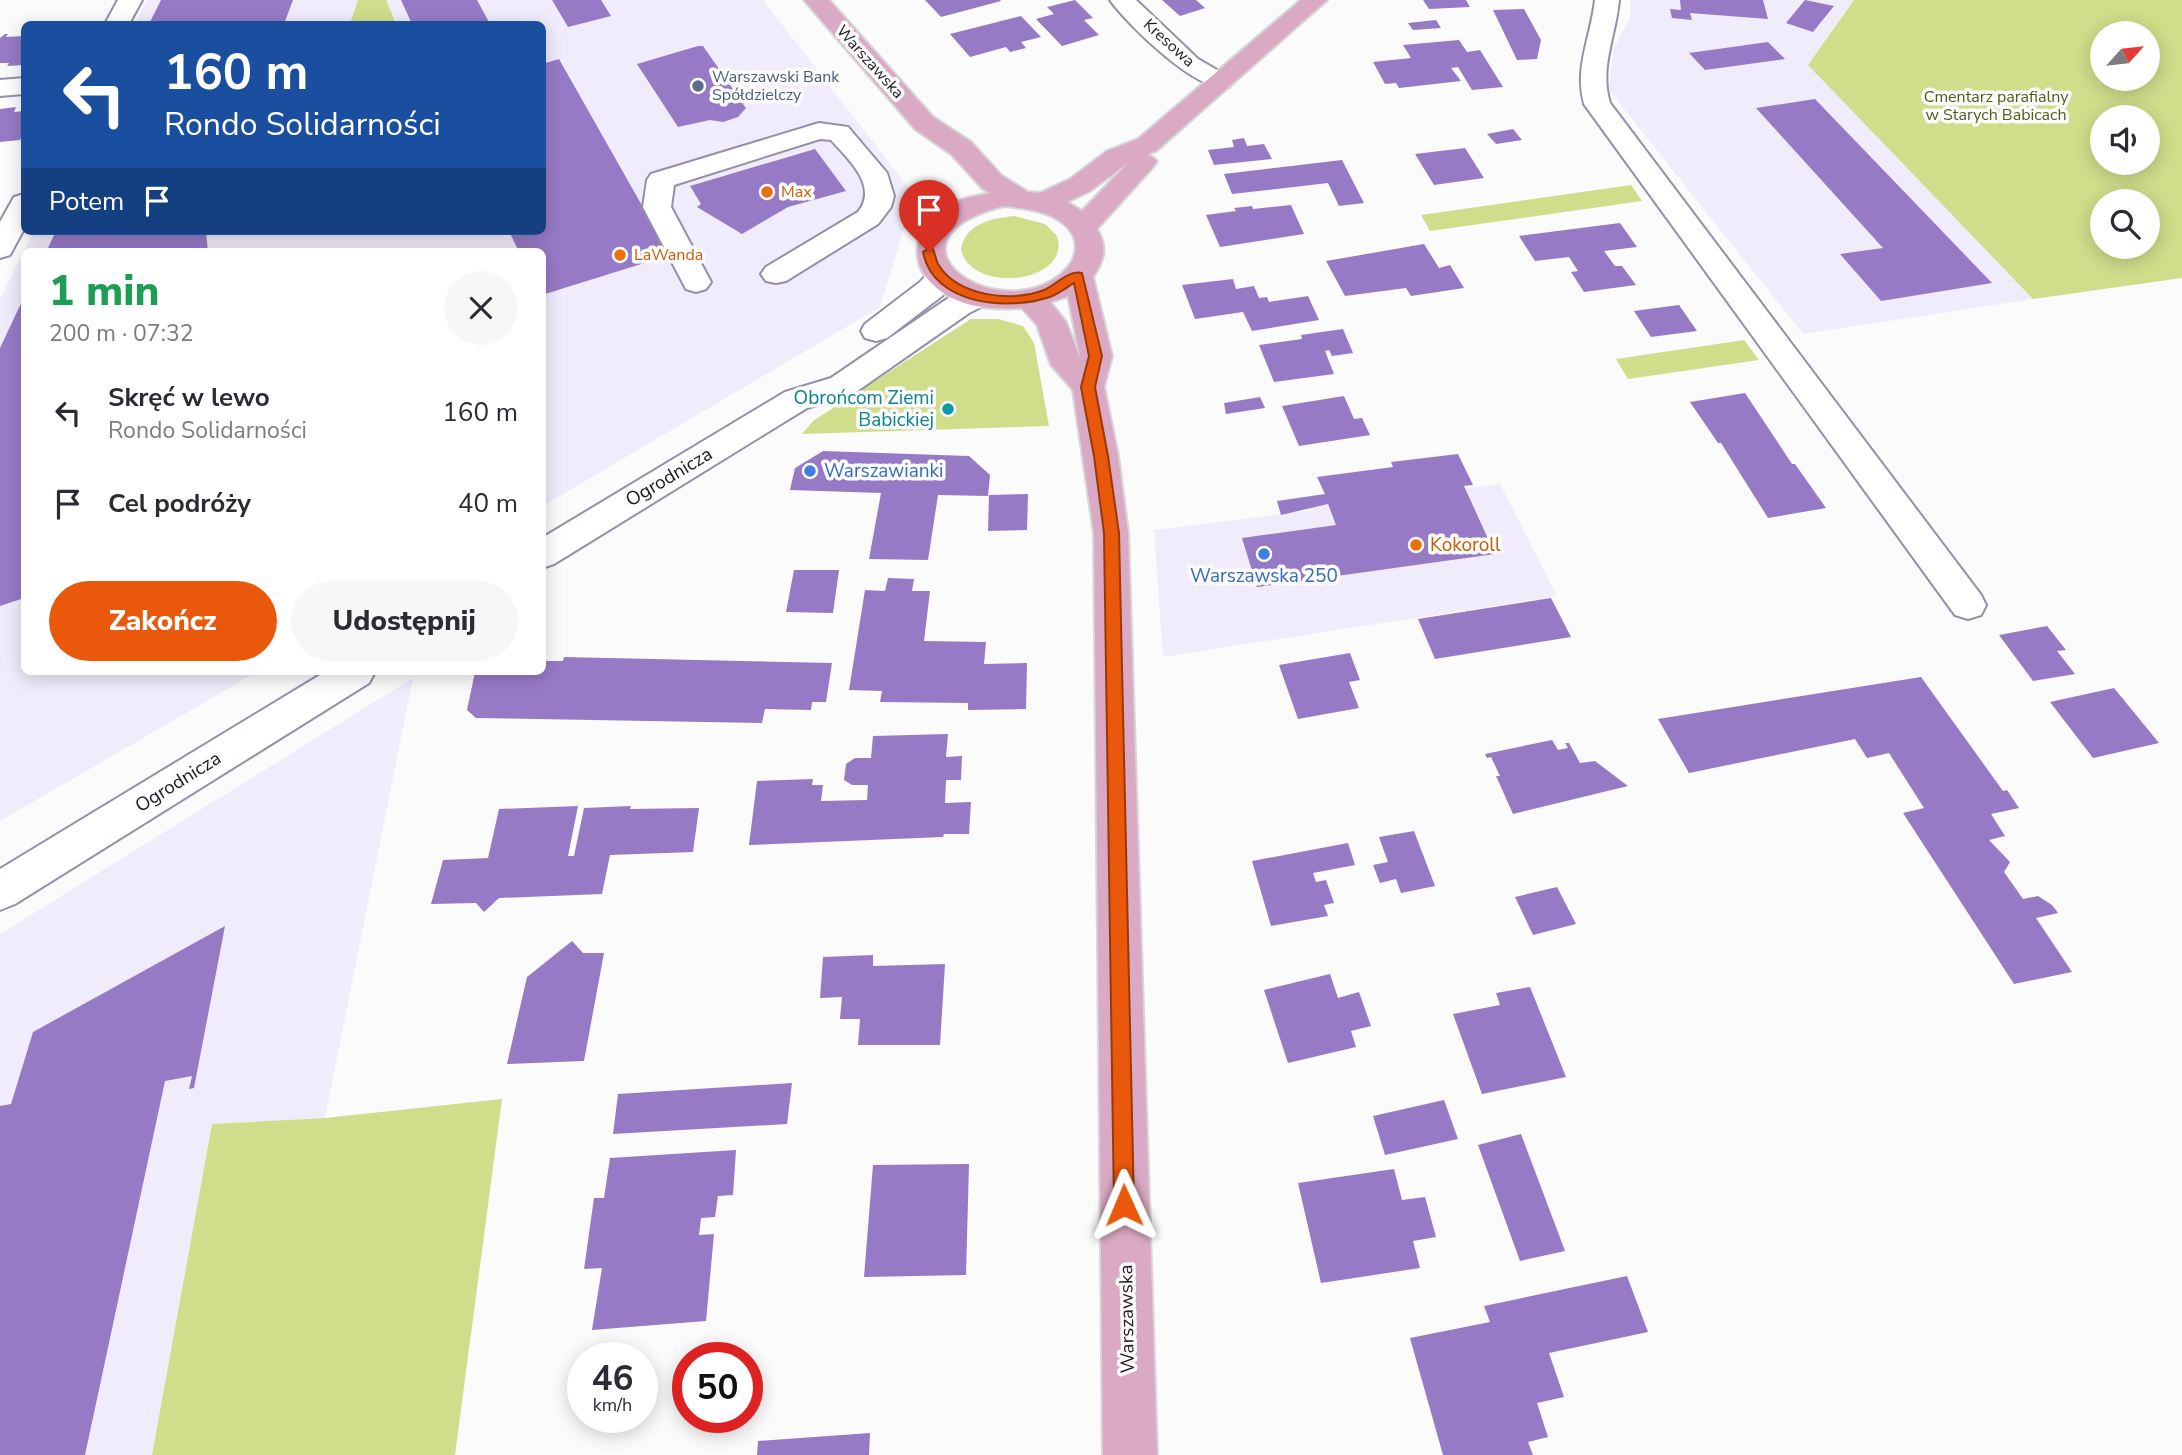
<!DOCTYPE html>
<html lang="pl">
<meta charset="utf-8">
<style>
:root{--surface:#fff;--page:#f7f7f7;--text:#2b2b33;--muted:#7c7c81;--accent:#ea580c}
body{margin:0;font-family:"Nunito Sans",sans-serif;background:var(--page);color:var(--text);height:100vh;display:flex;flex-direction:column;font-size:26px;white-space:nowrap}
*{box-sizing:border-box;margin:0}
p{font-size:23px;color:var(--muted)}
.icon{flex:none;width:38px;height:38px;fill:none;stroke:currentColor;stroke-width:2;stroke-linecap:round;stroke-linejoin:round}
.map{position:relative;flex:1;overflow:hidden}
.side{position:absolute;left:21px;top:248px;width:525px;height:427px;display:flex;flex-direction:column;background:var(--surface);border-radius:10px;box-shadow:0 4px 18px #0003}
.side>*{flex:none}
.guide{position:absolute;left:21px;top:21px;width:525px;height:214px;border-radius:10px;box-shadow:0 4px 18px #0003;background:#1a4fa0;color:#fff;overflow:hidden}
.needle{width:46px;rotate:63deg}
.controls{position:absolute;left:2090px;top:21px;display:grid;gap:14px}
.controls a{display:grid;place-items:center;width:70px;height:70px;border-radius:50%;background:var(--surface);box-shadow:0 4px 18px #0003;font-size:35px}
.speed{position:absolute;left:567px;top:1342px;display:flex;gap:14px;font-size:35px;font-weight:700;text-align:center}
.speed>*{display:grid;place-content:center;width:91px;height:91px;border-radius:50%;background:var(--surface);box-shadow:0 4px 18px #0003;line-height:1}
.speed small{font-size:18px;font-weight:400}
.speed .limit{border:10px solid #d22;background:#fff;color:#111}
.pin{position:absolute;display:grid;place-items:center;width:60px;height:60px;color:#fff;margin:-72px -30px;border-radius:50% 50% 50% 0;rotate:-45deg;box-shadow:0 0 7px #0007}
.pin .icon{rotate:45deg}
.me{position:absolute;width:77px;margin:-38px;rotate:359deg;stroke-linejoin:round;filter:drop-shadow(0 0 5px #0008)}
.turn{display:flex;align-items:center;gap:24px;height:147px;padding:0 28px;font-size:32px}
.turn .icon{width:91px;height:91px;stroke-width:2.5}
.turn b{display:block;font-size:49px;line-height:60px}
.then{display:flex;align-items:center;height:66px;padding:0 28px;background:#0003;gap:14px;font-size:26px}
.round{display:grid;place-items:center;flex:none;width:74px;height:74px;border-radius:37px;background:var(--page)}
.summary{display:flex;align-items:center;justify-content:space-between;height:119px;padding:0 28px}
h1{font-size:42px;font-weight:800;line-height:52px;color:#1e9e55}
.primary-button{display:flex;gap:14px;margin-top:auto;padding:14px 28px}
.primary-button a{flex:1;height:80px;border-radius:42px;background:var(--accent);color:#fff;font-size:28px;font-weight:800;line-height:80px;text-align:center}
.primary-button a+a{background:var(--page);color:var(--text)}
ul{padding:0;list-style:none}
li{display:flex;align-items:center;gap:21px;height:91px;padding:0 28px}
li div{flex:1}
li b{display:block;font-size:26px}
li em{font-style:normal}
.map>svg:first-child{display:block}
.built{fill:#f1ecfb}
.green{fill:#d0dd8a;fill-rule:evenodd}
.building{fill:#977ac6}
.lines{fill:none;stroke-linecap:round;stroke-linejoin:round}
.minor-casing{stroke:#978ea8;stroke-width:4}
.major-casing{stroke:#d6d6d8;stroke-width:4}
.minor{fill:#fff;fill-rule:evenodd}
.major{fill:#daa9c4;fill-rule:evenodd}
.route{fill:#ea580c;stroke:#983908;stroke-width:2}
.service-dot{fill:#5c6f8a;stroke:#fbfbfb;stroke-width:2.5}
.food-dot{fill:#e8710a;stroke:#fbfbfb;stroke-width:2.5}
.culture-dot{fill:#0f9aa8;stroke:#fbfbfb;stroke-width:2.5}
.shop-dot{fill:#3f7fe0;stroke:#fbfbfb;stroke-width:2.5}
.labels{text-anchor:middle;dominant-baseline:central;stroke-width:7;stroke-linejoin:round;paint-order:stroke}
.far-street-label{font-size:16px;fill:#1e1a24;stroke:#fbfbfb}
.far-service-label{font-size:16px;fill:#4e5e75;stroke:#fbfbfb;text-anchor:start}
.far-park-label{font-size:16px;fill:#545c1b;stroke:#fbfbfb}
.far-food-label{font-size:16px;fill:#c56008;stroke:#fbfbfb;text-anchor:start}
.culture-label{font-size:19px;fill:#0d838f;stroke:#fbfbfb;text-anchor:end}
.shop-label{font-size:19px;fill:#366cbe;stroke:#fbfbfb;text-anchor:start}
.street-label{font-size:19px;fill:#1e1a24;stroke:#fbfbfb}
.food-label{font-size:19px;fill:#c56008;stroke:#fbfbfb;text-anchor:start}
</style>
<div class="map">
<svg width="2182" height="1455" viewBox="0 0 2182 1455">
<rect width="100%" height="100%" fill="#fbfbfb"/>
<!-- built -->
<g class="built">
<path d="M147,0H763L918,200L908,215L880,307L543,506L542,252H24V672H257L0,821V299L34,231H542V24H135Z"/>
<path d="M1631,0H1854L1808,65L2033,299L1803,334L1609,90L1613,50L1630,18Z"/>
<path d="M1500,484L1557,596L1163,657L1154,530L1282,514L1313,510L1312,506Z"/>
<path d="M413,678L325,1118L212,1124L152,1455H0V934Z"/>
</g>
<!-- green -->
<g class="green">
<path d="M358,0H386L395,22L350,24Z"/>
<path d="M1854,0H2182V278L2033,299L1808,65ZM2147,33V79H2102V33ZM2147,117V163H2102V117ZM2147,201V247H2102V201Z"/>
<path d="M1631,185L1642,201L1430,231L1421,215Z"/>
<path d="M1014,216L1045,224L1057,236C1072,283 972,295 961,250C964,224 992,218 1014,216Z"/>
<path d="M971,319H998L1023,326L1034,343L1049,426L802,434L813,421Z"/>
<path d="M1744,340L1759,360L1628,379L1616,359Z"/>
<path d="M502,1099L455,1455H152L212,1124L325,1118Z"/>
</g>
<!-- building -->
<g class="building">
<path d="M161,0H293L284,24H149Z"/>
<path d="M401,0H477L490,24H412Z"/>
<path d="M552,0H601L611,16L568,27Z"/>
<path d="M925,0H1000L1001,1L941,17Z"/>
<path d="M1075,0L1093,18L1084,20L1099,35L1062,46L1036,19L1054,14L1047,7Z"/>
<path d="M1162,0H1196L1205,8L1180,16Z"/>
<path d="M1423,0H1466L1470,7L1429,9Z"/>
<path d="M1680,0H1763L1768,19L1690,13L1692,20L1672,18L1670,9L1681,10Z"/>
<path d="M1805,0L1834,6L1813,32L1786,23Z"/>
<path d="M1524,9L1541,40L1537,59L1517,60L1493,10Z"/>
<path d="M1021,16L1041,37L1021,42L1026,48L1010,52L1006,47L970,57L950,34Z"/>
<path d="M1436,20L1441,28L1413,30L1408,23Z"/>
<path d="M5,34H8L6,37L24,36V65L7,66L9,63H0V38Z"/>
<path d="M1459,40L1467,52L1480,50L1503,87L1472,90L1458,67L1451,68L1461,81L1399,88L1396,83L1385,84L1373,62L1411,58L1403,45Z"/>
<path d="M1768,42L1785,59L1705,70L1689,53Z"/>
<path d="M698,46H703L735,92L745,93L749,99L743,104L746,108L738,117L723,122L710,120L678,127L637,64Z"/>
<path d="M559,59L670,255L542,295V252H519L509,231H542V64Z"/>
<path d="M1815,99L1992,283L1881,301L1840,254L1883,248L1756,108Z"/>
<path d="M16,107L14,112L24,111V131L20,140L0,142V109Z"/>
<path d="M1513,129L1522,140L1496,144L1487,134Z"/>
<path d="M1244,138L1247,146L1264,144L1272,159L1214,165L1208,150L1234,147L1232,140Z"/>
<path d="M1465,148L1484,178L1434,185L1415,154Z"/>
<path d="M815,149L846,191L788,207L742,234L697,207L701,204L690,186Z"/>
<path d="M1342,160L1364,203L1339,206L1328,183L1232,194L1224,174Z"/>
<path d="M1291,205L1304,234L1220,247L1206,215L1236,211L1234,208L1252,206L1253,209Z"/>
<path d="M1620,223L1637,247L1604,251L1615,266H1622L1636,285L1584,292L1571,272L1578,271L1569,257L1535,261L1519,236Z"/>
<path d="M56,231H206L208,252H46Z"/>
<path d="M1424,244L1439,268L1450,265L1464,288L1411,296L1406,288L1345,296L1326,261Z"/>
<path d="M1233,279L1236,289L1254,286L1259,298L1267,297L1269,302L1308,296L1319,320L1252,331L1243,312L1195,319L1182,285Z"/>
<path d="M24,297V598L0,606V348Z"/>
<path d="M1679,305L1697,331L1651,337L1634,311Z"/>
<path d="M1343,329L1353,353L1332,356L1329,350L1325,351L1334,374L1274,382L1259,345L1302,339L1301,335Z"/>
<path d="M1745,393L1792,464H1795L1826,508L1768,518L1721,443H1718L1690,402Z"/>
<path d="M1344,396L1354,419L1362,418L1370,435L1299,446L1282,406Z"/>
<path d="M1260,397L1265,408L1226,414L1224,403Z"/>
<path d="M823,451L969,456L990,475L988,496L938,495L928,560L869,559L881,493L790,490L795,468Z"/>
<path d="M1458,454L1473,485L1464,486L1495,554L1257,587L1242,538L1336,525L1328,504L1281,515L1277,501L1325,494L1317,477L1393,467L1391,462Z"/>
<path d="M1028,494L1027,530L988,531L989,495Z"/>
<path d="M794,570H839L833,613L786,612Z"/>
<path d="M888,578L914,579L912,591H930L924,641L986,642L984,664L1027,663L1026,709L968,710V703L880,702L882,691L849,690L865,590L885,591Z"/>
<path d="M1551,598L1571,637L1435,659L1418,619Z"/>
<path d="M2047,626L2066,650L2057,651L2075,674L2033,681L1999,635Z"/>
<path d="M1350,653L1360,680L1349,682L1359,708L1298,719L1279,665Z"/>
<path d="M564,657L832,663L826,702H812L811,710L765,709L762,723L476,718L467,710L475,672H542V661H563Z"/>
<path d="M1921,677L2003,791L2007,790L2019,808L1991,814L2005,836L1989,840L2010,862L2004,872L2023,899L2038,896L2052,905L2058,913L2036,918L2072,972L2014,984L1903,813L1924,808L1889,753L1867,758L1855,739L1689,773L1658,719Z"/>
<path d="M2114,688L2159,743L2093,758L2050,702Z"/>
<path d="M948,734L946,757L962,756L961,780H946L945,803L971,802L969,834H944L943,837L749,845L757,781L813,779L812,785H823L821,801L867,800L868,785H852L844,780L846,764L855,758H871L873,736Z"/>
<path d="M1552,740L1558,750L1568,748L1565,743H1569L1580,763L1595,761L1628,786L1513,814L1496,776H1500L1491,757L1487,758L1485,754Z"/>
<path d="M578,806L568,856H574L584,808L631,806L630,809L699,808L693,852L610,855L602,894L499,898L484,912L476,903L431,904L443,860L488,858L499,809Z"/>
<path d="M1414,831L1435,886L1401,893L1396,879L1380,883L1373,865L1388,862L1379,837Z"/>
<path d="M1348,843L1355,865L1313,873L1316,882L1326,880L1334,903L1324,905L1328,916L1271,926L1252,861Z"/>
<path d="M1557,887L1576,924L1533,935L1515,897Z"/>
<path d="M225,926L194,1088L189,1089L192,1076L165,1081L85,1455H0V1106L11,1104L33,1032Z"/>
<path d="M572,941L583,953H604L584,1061L507,1064L527,977Z"/>
<path d="M873,955V966L945,964L940,1045H858L860,1019H840L842,997L820,998L823,957Z"/>
<path d="M1330,974L1338,998L1359,992L1371,1026L1351,1031L1356,1047L1288,1063L1264,990Z"/>
<path d="M1530,987L1566,1077L1482,1094L1453,1014L1500,1005L1496,993Z"/>
<path d="M792,1083L787,1124L613,1134L618,1094Z"/>
<path d="M1444,1100L1458,1139L1385,1155L1373,1116Z"/>
<path d="M1521,1134L1565,1251L1520,1261L1478,1145Z"/>
<path d="M736,1150L733,1195L718,1196L715,1217L701,1218L699,1235L714,1234L706,1321L592,1330L602,1268L584,1269L594,1198H604L610,1158Z"/>
<path d="M969,1164L966,1275L864,1277L873,1165Z"/>
<path d="M1394,1169L1402,1200L1425,1197L1436,1237L1413,1241L1420,1268L1321,1283L1298,1183Z"/>
<path d="M1627,1276L1648,1332L1549,1353L1564,1397L1537,1403L1548,1437L1528,1442L1533,1455H1443L1410,1338L1490,1322L1484,1306Z"/>
<path d="M870,1433L869,1455H757L758,1441Z"/>
</g>
<g class="lines">
<defs>
<g id="minor">
<path d="M118,0H142L129,24H105Z"/>
<path d="M1110,0H1136L1198,59L1229,77L1233,82L1229,87C1199,95 1127,24 1110,0Z"/>
<path d="M1595,0H1619C1616,36 1599,67 1610,103L1981,595L1986,605L1981,615L1968,619L1955,615L1584,104C1574,67 1591,37 1595,0Z"/>
<path d="M24,78V94L0,96V80Z"/>
<path d="M819,123L848,127L887,173L894,196L891,207L878,224L786,281L776,283L766,281L761,274L766,267L858,212C879,186 848,159 831,140L820,139L674,185L671,207L711,282L706,289L696,292L686,289L643,207L647,180L651,174Z"/>
<path d="M24,194V229L10,255L0,258V222L14,197Z"/>
<path d="M941,268L951,270L956,277L942,296L887,338L876,341L865,338L861,331L865,324L920,282L931,270Z"/>
<path d="M978,286L989,289L993,296L989,303L969,313L853,394L807,408L554,564L542,568V538L785,392L831,378L947,299Z"/>
<path d="M325,672H375L369,683L15,904L0,910V869Z"/>
</g>
<path id="major" d="M804,0H829L933,117L971,142L1002,176L1028,192L1040,193L1070,179L1107,151L1138,139L1301,0H1327L1156,151L1148,154L1157,161L1153,167L1097,229C1108,248 1104,260 1093,277L1112,356L1104,387L1118,456L1128,533L1157,1455H1103L1094,533L1073,390L1051,365L1037,325L1022,308C999,309 973,309 952,298C904,273 907,227 954,203C964,197 979,196 990,193L982,188L951,154L915,129ZM1129,162L1082,211L1067,202L1090,191ZM1004,206C1020,208 1036,209 1051,216C1085,232 1082,262 1053,280C986,321 876,238 1004,206ZM1068,296L1080,356V358L1066,322L1050,302Z"/>
</defs>
<!-- minor casing -->
<use href="#minor" class="minor-casing"/>
<!-- major casing -->
<use href="#major" class="major-casing"/>
<!-- minor -->
<use href="#minor" class="minor"/>
<!-- major -->
<use href="#major" class="major"/>
</g>
<!-- route -->
<path class="route" d="M929,248L933,249C935,254 936,260 938,264C957,296 1011,303 1044,290C1056,285 1068,270 1082,273L1102,356L1095,387L1108,456L1119,533L1134,1205L1131,1212L1124,1215L1117,1212L1114,1205L1104,533L1094,456L1081,387L1089,356L1074,283C1066,288 1058,294 1050,297C1007,311 933,305 923,252Z"/>
<!-- markers -->
<circle class="service-dot" cx="698" cy="86" r="7"/>
<g class="food-dot">
<circle cx="767" cy="192" r="7"/>
<circle cx="620" cy="255" r="7"/>
<circle cx="1416" cy="545" r="7"/>
</g>
<circle class="culture-dot" cx="948" cy="409" r="7"/>
<g class="shop-dot">
<circle cx="810" cy="471" r="7"/>
<circle cx="1264" cy="554" r="7"/>
</g>
<g class="labels">
<!-- far-street labels -->
<g class="far-street-label">
<text transform="translate(1169 43) rotate(42)">Kresowa</text>
<text transform="translate(870 62) rotate(48)">Warszawska</text>
</g>
<!-- far-service labels -->
<g class="far-service-label">
<text x="712" y="77">Warszawski Bank<tspan x="712" dy="18">Spółdzielczy</tspan></text>
</g>
<!-- far-park labels -->
<g class="far-park-label">
<text x="1996" y="97">Cmentarz parafialny<tspan x="1996" dy="18">w Starych Babicach</tspan></text>
</g>
<!-- far-food labels -->
<g class="far-food-label">
<text x="781" y="192">Max</text>
<text x="634" y="255">LaWanda</text>
</g>
<!-- culture labels -->
<g class="culture-label">
<text x="934" y="398">Obrońcom Ziemi<tspan x="934" dy="22">Babickiej</tspan></text>
</g>
<!-- shop labels -->
<g class="shop-label">
<text x="824" y="471">Warszawianki</text>
<text x="1264" y="576" text-anchor="middle">Warszawska 250</text>
</g>
<!-- street labels -->
<g class="street-label">
<text transform="translate(669 477) rotate(-31)">Ogrodnicza</text>
<text transform="translate(178 782) rotate(-32)">Ogrodnicza</text>
<text transform="translate(1127 1319) rotate(-91)">Warszawska</text>
</g>
<!-- food labels -->
<g class="food-label">
<text x="1430" y="545">Kokoroll</text>
</g>
</g>
</svg>
<div class="controls">
<a><svg class="needle" viewBox="-14 -14 28 28"><path d="M0-13l5 13h-10z" fill="#e53935"/><path d="M0 13l5-13h-10z" fill="#7c7c81"/></svg></a>
<a><svg class="icon" aria-label="sound" viewBox="0 0 24 24"><path d="M4 9h4l5-4v14l-5-4H4zM17 9q2 3 0 6"/></svg></a>
<a><svg class="icon" aria-label="search" viewBox="0 0 24 24"><circle cx="10" cy="10" r="6"/><path d="M15 15l6 6"/></svg></a>
</div>
<div class="speed"><div>46<small>km/h</small></div><div class="limit">50</div></div>
<div class="pin" style="left:929px;top:252px;background:#d93025"><svg class="icon" aria-label="arrive" viewBox="0 0 24 24"><path d="M6 21V4h12l-3 4 3 4H6"/></svg></div>
<svg class="me" style="left:1124px;top:1205px" viewBox="-20 -20 40 40"><path d="M0-17L14 15 0 8-14 15z" fill="#ea580c" stroke="#fff" stroke-width="4"/></svg>
<div class="guide">
<div class="turn"><svg class="icon" aria-label="left" viewBox="0 0 24 24"><path d="M17 20v-9H6M10 6l-5 5 5 5"/></svg><div><b>160 m</b>Rondo Solidarności</div></div>
<div class="then">Potem<svg class="icon" aria-label="arrive" viewBox="0 0 24 24"><path d="M6 21V4h12l-3 4 3 4H6"/></svg></div>
</div>
<section class="side">
<div class="summary"><div><h1>1 min</h1><p>200 m · 07:32</p></div><a class="round"><svg class="icon" aria-label="close" viewBox="0 0 24 24"><path d="M6 6l12 12M18 6L6 18"/></svg></a></div>
<ul>
<li><svg class="icon" aria-label="left" viewBox="0 0 24 24"><path d="M17 20v-9H6M10 6l-5 5 5 5"/></svg><div><b>Skręć w lewo</b><p>Rondo Solidarności</p></div><em>160 m</em></li>
<li><svg class="icon" aria-label="arrive" viewBox="0 0 24 24"><path d="M6 21V4h12l-3 4 3 4H6"/></svg><div><b>Cel podróży</b></div><em>40 m</em></li>
</ul>
<div class="primary-button"><a>Zakończ</a><a>Udostępnij</a></div>
</section>
</div>
